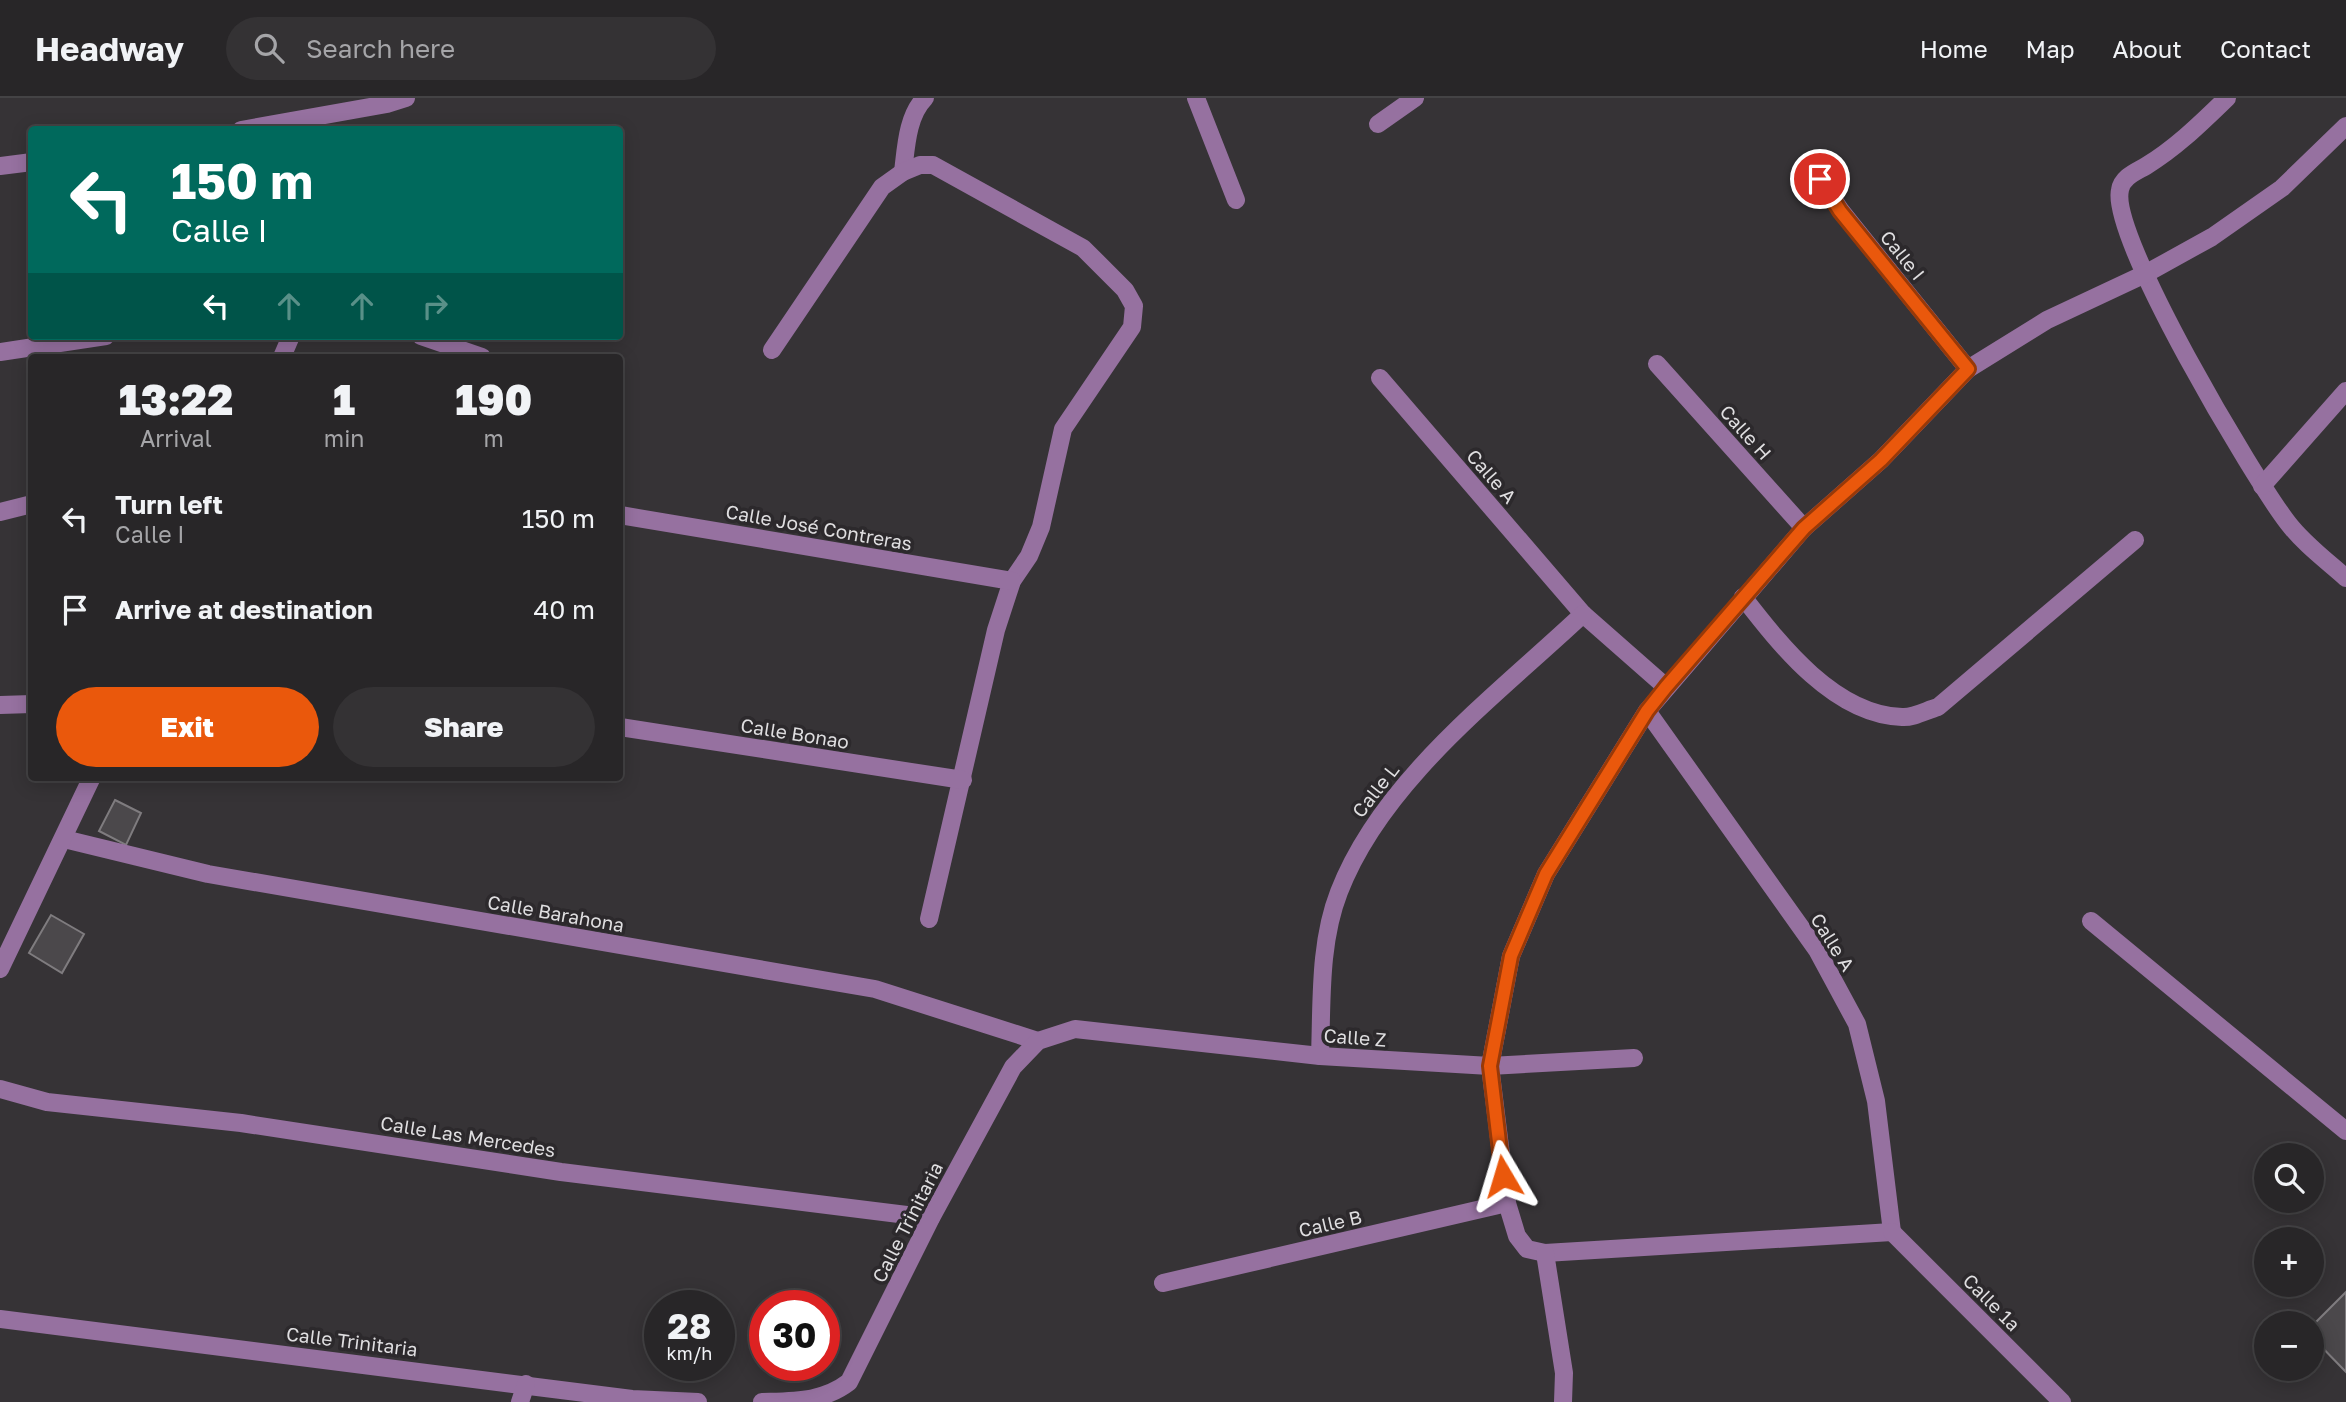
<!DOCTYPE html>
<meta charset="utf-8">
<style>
:root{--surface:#282628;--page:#343234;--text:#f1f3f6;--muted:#a5a5a8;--line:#444345;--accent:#ea580c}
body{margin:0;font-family:"Golos Text",sans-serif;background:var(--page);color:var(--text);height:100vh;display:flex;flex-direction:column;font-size:26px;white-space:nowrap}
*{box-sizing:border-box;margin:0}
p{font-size:23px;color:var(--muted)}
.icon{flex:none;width:38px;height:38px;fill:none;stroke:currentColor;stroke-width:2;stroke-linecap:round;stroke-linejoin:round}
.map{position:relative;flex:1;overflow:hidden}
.sheet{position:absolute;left:28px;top:256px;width:595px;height:427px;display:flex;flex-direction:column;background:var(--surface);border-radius:7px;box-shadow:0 4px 18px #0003,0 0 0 2px var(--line)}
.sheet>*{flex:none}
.top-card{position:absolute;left:28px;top:28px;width:595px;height:214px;border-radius:7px;box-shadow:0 4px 18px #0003,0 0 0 2px var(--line);background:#00695c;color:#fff;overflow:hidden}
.fabs{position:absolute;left:2254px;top:1045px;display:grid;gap:14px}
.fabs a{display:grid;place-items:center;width:70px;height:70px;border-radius:50%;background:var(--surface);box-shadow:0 4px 18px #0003,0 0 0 2px var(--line);font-size:35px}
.speed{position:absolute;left:644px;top:1192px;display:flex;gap:14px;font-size:35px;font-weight:700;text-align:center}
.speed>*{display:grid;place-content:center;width:91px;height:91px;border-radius:50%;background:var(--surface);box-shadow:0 4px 18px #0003,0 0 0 2px var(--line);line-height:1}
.speed small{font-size:18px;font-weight:400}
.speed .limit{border:10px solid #d22;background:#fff;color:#111}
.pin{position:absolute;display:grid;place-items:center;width:60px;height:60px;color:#fff;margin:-30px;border:4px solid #fff;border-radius:50%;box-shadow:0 2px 7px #0007}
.me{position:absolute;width:77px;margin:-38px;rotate:353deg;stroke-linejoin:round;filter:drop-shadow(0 0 5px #0008)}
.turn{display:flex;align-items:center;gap:24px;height:147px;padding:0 28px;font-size:32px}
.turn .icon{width:91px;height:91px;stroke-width:2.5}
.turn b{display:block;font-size:49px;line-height:60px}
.lanes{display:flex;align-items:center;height:66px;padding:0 28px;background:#0003;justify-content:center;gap:35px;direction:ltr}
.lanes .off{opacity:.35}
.eta{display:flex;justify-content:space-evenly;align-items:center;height:119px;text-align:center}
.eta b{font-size:42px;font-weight:800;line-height:49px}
.action{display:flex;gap:14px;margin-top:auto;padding:14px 28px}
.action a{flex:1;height:80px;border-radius:42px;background:var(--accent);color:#fff;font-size:28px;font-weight:800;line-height:80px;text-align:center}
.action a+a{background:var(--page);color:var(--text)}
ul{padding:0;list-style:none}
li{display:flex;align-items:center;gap:21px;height:91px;padding:0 28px}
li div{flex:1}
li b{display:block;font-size:26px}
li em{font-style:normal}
header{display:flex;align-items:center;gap:42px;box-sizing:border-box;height:98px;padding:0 35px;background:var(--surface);border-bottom:2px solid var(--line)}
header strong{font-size:33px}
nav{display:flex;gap:38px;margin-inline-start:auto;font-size:24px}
.search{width:490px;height:63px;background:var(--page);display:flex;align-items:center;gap:18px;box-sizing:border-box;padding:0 24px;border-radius:38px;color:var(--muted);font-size:26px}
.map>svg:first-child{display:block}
.building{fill:#4b484b;stroke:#7f7c7f;stroke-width:2}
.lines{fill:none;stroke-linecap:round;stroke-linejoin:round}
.minor{stroke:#9671a0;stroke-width:18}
.route-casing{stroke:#983908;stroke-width:18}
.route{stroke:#ea580c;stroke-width:12}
.labels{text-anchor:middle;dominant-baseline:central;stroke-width:7;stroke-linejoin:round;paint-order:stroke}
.street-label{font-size:19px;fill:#dfdee0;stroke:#2c292c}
</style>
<header>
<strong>Headway</strong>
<div class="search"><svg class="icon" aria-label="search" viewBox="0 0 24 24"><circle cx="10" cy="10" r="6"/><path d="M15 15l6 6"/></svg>Search here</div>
<nav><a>Home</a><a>Map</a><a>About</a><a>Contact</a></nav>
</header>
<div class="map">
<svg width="2346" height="1304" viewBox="0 0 2346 1304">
<rect width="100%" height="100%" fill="#363336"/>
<!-- building -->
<g class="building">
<path d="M115,702L141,715L126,747L99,733Z"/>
<path d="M51,817L84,836L62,875L29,855Z"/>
<path d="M2346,1194V1274L2312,1239V1228Z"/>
</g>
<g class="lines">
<!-- minor -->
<g class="minor">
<path d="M1196,0L1236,102"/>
<path d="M2227,0C2201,25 2177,49 2146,68C2136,74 2122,79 2120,92C2109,138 2254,381 2288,425C2304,446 2327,463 2346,480"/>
<path d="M1378,26L1415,0"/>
<path d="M241,32L387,6L406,0"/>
<path d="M1809,65L1841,113L1968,271"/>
<path d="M0,68L32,64"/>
<path d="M903,74C906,50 907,18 925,0"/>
<path d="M421,238L482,259"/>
<path d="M772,252L882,89L903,74L920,67H933L1083,150L1125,192L1134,208L1132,229L1063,331L1041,429L1029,458L1012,483L996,532L929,821"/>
<path d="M0,254L106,238"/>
<path d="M282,259L291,238"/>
<path d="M1657,266L1804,430"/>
<path d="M1380,280L1583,516L1666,589"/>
<path d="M2262,388L2346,293"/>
<path d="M0,414L32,406"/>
<path d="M620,417L1012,483"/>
<path d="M1743,499C1781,548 1835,617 1902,619C1913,620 1927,612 1938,609L2135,442"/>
<path d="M0,607L32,606"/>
<path d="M1647,613L1817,852L1857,926L1876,1003L1892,1134"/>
<path d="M620,629L963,682"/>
<path d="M64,741L208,776L875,891L1038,943"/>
<path d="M2091,823L2346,1033"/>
<path d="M0,871L92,679"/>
<path d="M1320,958C1322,904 1319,845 1339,794C1382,682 1497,597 1583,516"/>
<path d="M0,991L47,1004L241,1025L561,1074L931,1120"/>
<path d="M1892,1134L1545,1155L1527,1151L1517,1138L1507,1105L1490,968L1511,858L1546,776L1647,613L1804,430L1881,362L1968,271L2047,222L2145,176L2212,139L2282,90L2346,28"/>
<path d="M1892,1134L2062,1304"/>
<path d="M1545,1155L1564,1275L1563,1304"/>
<path d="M1163,1185L1507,1105"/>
<path d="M0,1221L632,1301L698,1304"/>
<path d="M520,1304L526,1286"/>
<path d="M762,1304C795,1303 823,1304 849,1284L931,1120L1013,969L1038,943L1075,931L1320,958L1490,968L1634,960"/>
</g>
</g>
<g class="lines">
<defs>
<path id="route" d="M1503,1078L1490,968L1511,858L1546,776L1647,613L1666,589L1804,430L1881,362L1968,271L1840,113L1820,81"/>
</defs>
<!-- route casing -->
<use href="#route" class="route-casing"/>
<!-- route -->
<use href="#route" class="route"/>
</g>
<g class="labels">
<!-- street labels -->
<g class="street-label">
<text transform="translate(1903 157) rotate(51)">Calle I</text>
<text transform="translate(1746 334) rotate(48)">Calle H</text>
<text transform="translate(1492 378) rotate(49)">Calle A</text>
<text transform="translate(819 429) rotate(10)">Calle José Contreras</text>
<text transform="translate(795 635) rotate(9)">Calle Bonao</text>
<text transform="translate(1375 692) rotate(-52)">Calle L</text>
<text transform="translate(556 815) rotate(10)">Calle Barahona</text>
<text transform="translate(1833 844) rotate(58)">Calle A</text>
<text transform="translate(1355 939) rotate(4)">Calle Z</text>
<text transform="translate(468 1038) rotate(9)">Calle Las Mercedes</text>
<text transform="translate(907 1124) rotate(-63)">Calle Trinitaria</text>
<text transform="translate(1330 1125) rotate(-13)">Calle B</text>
<text transform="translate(1992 1204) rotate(45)">Calle 1a</text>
<text transform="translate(352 1243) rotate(7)">Calle Trinitaria</text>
</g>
</g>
</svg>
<div class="fabs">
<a><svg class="icon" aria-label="search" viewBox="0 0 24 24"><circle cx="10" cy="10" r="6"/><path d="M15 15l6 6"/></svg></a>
<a>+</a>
<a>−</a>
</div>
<div class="speed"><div>28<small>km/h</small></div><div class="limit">30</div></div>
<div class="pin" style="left:1820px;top:81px;background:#d93025"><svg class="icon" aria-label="arrive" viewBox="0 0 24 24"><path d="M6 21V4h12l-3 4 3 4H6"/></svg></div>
<svg class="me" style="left:1503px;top:1078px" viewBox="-20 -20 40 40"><path d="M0-17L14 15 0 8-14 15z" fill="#ea580c" stroke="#fff" stroke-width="4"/></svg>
<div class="top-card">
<div class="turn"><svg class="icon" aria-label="left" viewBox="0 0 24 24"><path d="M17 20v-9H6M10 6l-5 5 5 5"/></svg><div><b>150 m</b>Calle I</div></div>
<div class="lanes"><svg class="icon" aria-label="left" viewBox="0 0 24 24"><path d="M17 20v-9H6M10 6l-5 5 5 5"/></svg><svg class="icon off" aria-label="ahead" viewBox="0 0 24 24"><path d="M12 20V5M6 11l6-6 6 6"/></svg><svg class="icon off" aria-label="ahead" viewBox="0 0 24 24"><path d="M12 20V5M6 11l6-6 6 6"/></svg><svg class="icon off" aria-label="right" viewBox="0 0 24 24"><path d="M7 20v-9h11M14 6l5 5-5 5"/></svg></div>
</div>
<section class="sheet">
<div class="eta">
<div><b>13:22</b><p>Arrival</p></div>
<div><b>1</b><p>min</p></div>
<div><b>190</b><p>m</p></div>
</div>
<ul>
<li><svg class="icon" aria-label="left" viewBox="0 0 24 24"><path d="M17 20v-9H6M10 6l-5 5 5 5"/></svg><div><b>Turn left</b><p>Calle I</p></div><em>150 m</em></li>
<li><svg class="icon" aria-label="arrive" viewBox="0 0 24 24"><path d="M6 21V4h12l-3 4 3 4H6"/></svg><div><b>Arrive at destination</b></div><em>40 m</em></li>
</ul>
<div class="action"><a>Exit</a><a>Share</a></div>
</section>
</div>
